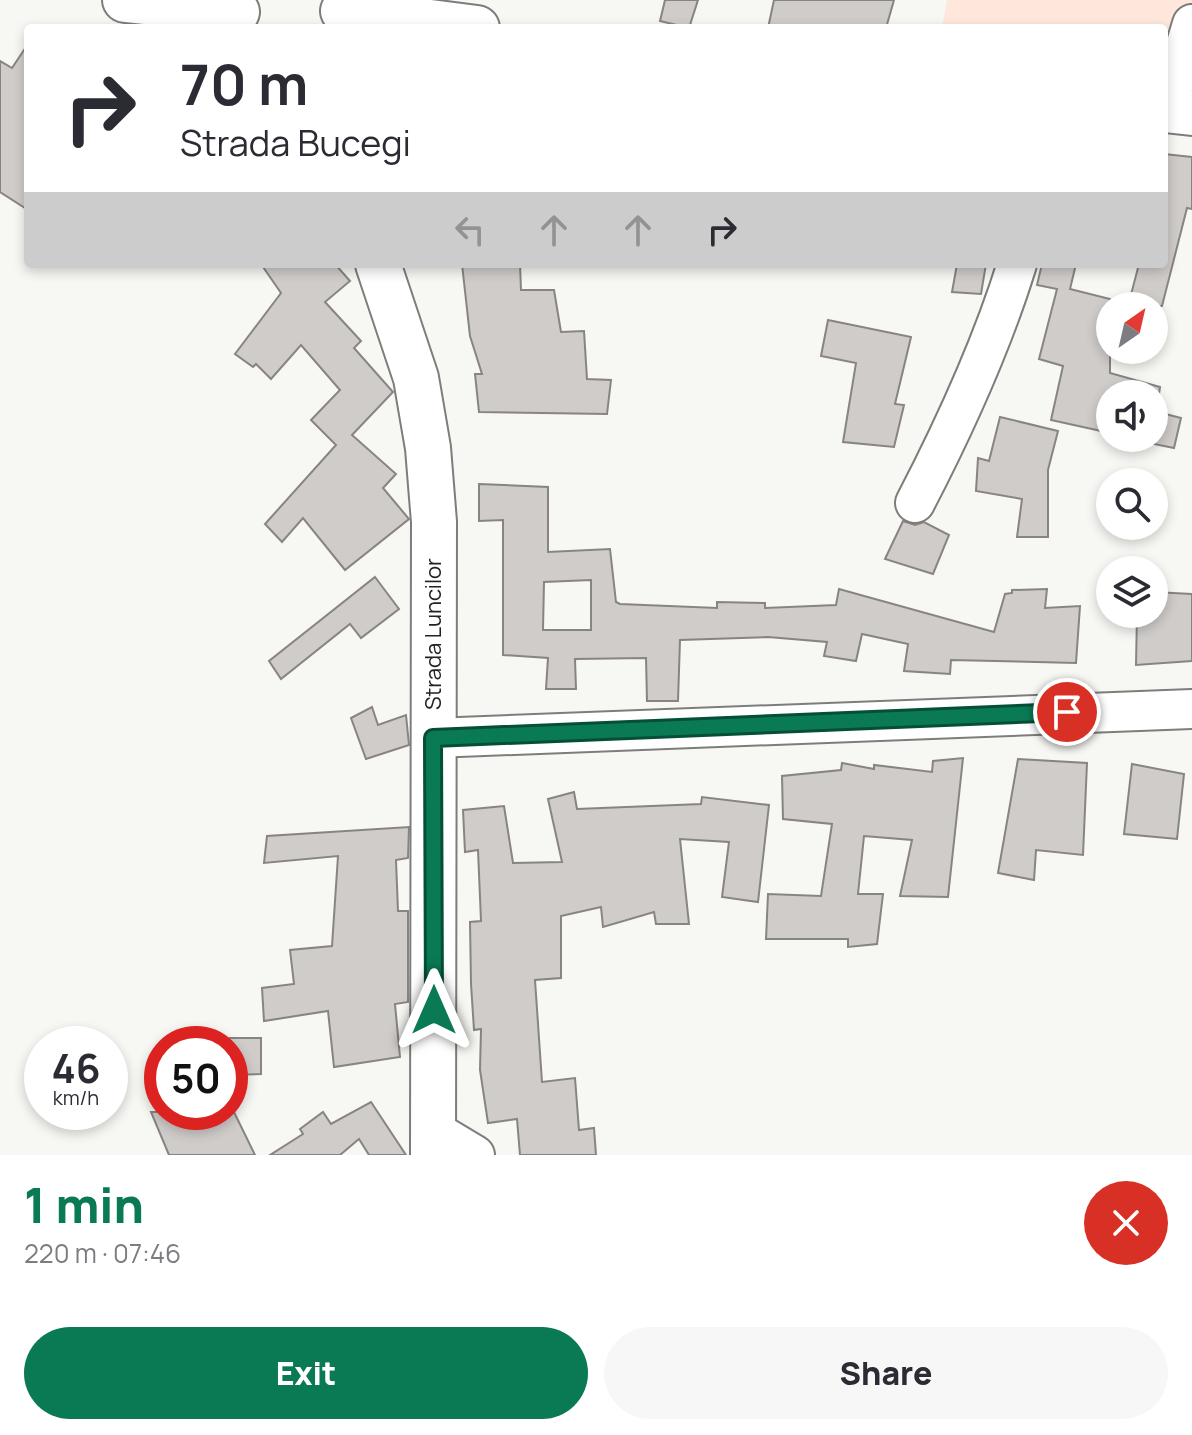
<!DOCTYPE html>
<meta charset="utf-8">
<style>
:root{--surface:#fff;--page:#f7f7f7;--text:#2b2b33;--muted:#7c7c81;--accent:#0a7a55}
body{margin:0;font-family:Manrope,sans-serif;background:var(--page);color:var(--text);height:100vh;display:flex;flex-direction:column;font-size:30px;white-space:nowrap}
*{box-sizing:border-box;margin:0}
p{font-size:26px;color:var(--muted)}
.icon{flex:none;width:44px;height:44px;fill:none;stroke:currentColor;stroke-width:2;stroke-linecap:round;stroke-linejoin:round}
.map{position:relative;height:1155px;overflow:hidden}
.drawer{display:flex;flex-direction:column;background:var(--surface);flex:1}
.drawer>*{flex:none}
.banner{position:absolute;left:24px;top:24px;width:1144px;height:244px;border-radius:8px;box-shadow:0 4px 12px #0003;background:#fff;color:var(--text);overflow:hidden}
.needle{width:52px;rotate:34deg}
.controls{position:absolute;left:1096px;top:292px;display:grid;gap:16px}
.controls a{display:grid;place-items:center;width:72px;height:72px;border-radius:50%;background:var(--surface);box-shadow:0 4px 12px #0003;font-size:40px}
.speed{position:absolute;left:24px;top:1026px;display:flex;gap:16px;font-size:40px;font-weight:700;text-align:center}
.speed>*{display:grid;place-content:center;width:104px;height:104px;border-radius:50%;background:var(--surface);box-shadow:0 4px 12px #0003;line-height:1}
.speed small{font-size:20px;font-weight:400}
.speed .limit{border:12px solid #d22;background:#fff;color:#111}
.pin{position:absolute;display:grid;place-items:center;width:68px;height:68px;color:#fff;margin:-34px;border:4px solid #fff;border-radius:50%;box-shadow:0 2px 8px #0007}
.me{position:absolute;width:88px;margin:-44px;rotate:0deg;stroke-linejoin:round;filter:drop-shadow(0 0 6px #0008)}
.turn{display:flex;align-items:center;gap:28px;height:168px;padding:0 24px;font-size:36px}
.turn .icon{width:104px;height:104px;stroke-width:2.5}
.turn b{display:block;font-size:56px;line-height:68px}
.lanes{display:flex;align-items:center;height:76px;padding:0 24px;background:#0003;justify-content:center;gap:40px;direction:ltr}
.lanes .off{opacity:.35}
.round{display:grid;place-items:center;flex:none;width:84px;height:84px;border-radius:42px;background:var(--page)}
.overview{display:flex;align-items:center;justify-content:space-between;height:136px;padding:0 24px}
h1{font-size:48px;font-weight:800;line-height:60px;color:var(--accent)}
.primary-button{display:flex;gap:16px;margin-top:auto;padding:16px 24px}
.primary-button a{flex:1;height:92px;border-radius:48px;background:var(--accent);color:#fff;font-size:32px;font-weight:800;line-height:92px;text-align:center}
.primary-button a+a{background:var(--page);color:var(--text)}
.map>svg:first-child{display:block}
.education{fill:#ffe7dc}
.building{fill:#cfccca;stroke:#888483;stroke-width:2;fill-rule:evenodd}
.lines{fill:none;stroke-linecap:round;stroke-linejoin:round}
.minor-casing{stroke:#7d7d7a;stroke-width:42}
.major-casing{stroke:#7d7d7a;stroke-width:48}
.minor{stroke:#fff;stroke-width:38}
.major{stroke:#fff;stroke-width:44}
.route-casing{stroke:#064f37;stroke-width:20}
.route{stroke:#0a7a55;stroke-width:14}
.labels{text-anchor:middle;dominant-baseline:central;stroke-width:8;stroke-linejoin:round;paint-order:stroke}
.street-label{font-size:22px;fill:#222220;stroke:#fff}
</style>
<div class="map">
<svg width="1192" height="1155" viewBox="0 0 1192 1155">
<rect width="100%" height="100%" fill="#f7f7f3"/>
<!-- education -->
<path class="education" d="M947,0H1192V84L1164,81V28H942Z"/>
<!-- building -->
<g class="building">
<path d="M665,0H698L689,28L660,21Z"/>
<path d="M774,0H894L886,28H768Z"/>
<path d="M28,44V210L0,192V61L12,68Z"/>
<path d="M1164,154L1192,157V209L1187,208L1162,306H1128L1139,264H1164Z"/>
<path d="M261,264H335L350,281L325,302L361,341L354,348L393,392L352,435L396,474L383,488L409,519L345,570L303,518L282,542L265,524L336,445L311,420L340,390L301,345L271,379L256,364L253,367L235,354L281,293Z"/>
<path d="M462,264H520L521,290H554L561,332L584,331L587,379L611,380L607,414L479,412L475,374H482L470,336Z"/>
<path d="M957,264H986L981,294L952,292Z"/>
<path d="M1042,264H1076L1070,289L1110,299V373L1160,387L1159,394H1110V433L1051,420L1063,366L1039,359L1057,289L1037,285Z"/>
<path d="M828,320L911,337L895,404L904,405L894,447L843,442L856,363L821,356Z"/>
<path d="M1154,411L1181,418L1174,448L1154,444Z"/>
<path d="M1000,417L1058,431L1048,470V537H1017L1022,499L976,491L978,458L989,461Z"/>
<path d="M479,484L548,487V552L610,549L616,602L620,604L717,608V602L765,603V608L836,605L839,589L994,632L1005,594L1012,593V590L1047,589L1045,608L1080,606L1076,663L951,660L950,674L904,671L908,644L862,634L856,661L824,656L827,642L768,637L680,640L678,701H647L646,658L575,659L576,689H546L548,658L503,655V520L479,521ZM591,580V630H543L544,582Z"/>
<path d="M903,521L915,525L924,522L949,535L933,574L885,559Z"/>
<path d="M375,577L399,609L361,638L350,624L281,679L269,661Z"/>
<path d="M1154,592L1192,594V661L1136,665L1137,614H1154Z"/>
<path d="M372,707L378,725L406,715L409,745L366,759L351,718Z"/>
<path d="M963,758L948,897L900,896L912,840L864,836L858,894H883L877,944L848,947V939H766L768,894L821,896L832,824L783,819L782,776L841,770L842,763L874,769V765L932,772L933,761Z"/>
<path d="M1018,759L1087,763L1083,855L1036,850L1034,880L998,873Z"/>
<path d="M1132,764L1184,774L1177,839L1124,834Z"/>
<path d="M574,792L577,809L701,804L702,797L769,805L758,902L722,897L729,842L680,839L689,924H656L654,912L603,927L601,907L561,916V978L535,980L542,1082L575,1078L579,1130L594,1128L596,1155H520L517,1119L488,1123L480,1070L481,1029L474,1030L471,984L470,922L481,921L478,850L465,852L463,810L504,806L513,863L562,862L548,799Z"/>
<path d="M409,827L408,858L396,860L398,911H408V1002L395,1004L400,1057L334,1067L328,1011L264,1021L262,988L294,984L290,950L332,946L338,856L264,863L267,836Z"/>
<path d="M230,1038H261V1074L230,1075Z"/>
<path d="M371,1102L406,1155H369L359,1139L340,1155H270L303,1134L300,1129L323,1112L331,1124Z"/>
<path d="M151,1112H234L255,1155H169Z"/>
</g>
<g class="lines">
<defs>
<g id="minor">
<path d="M1166,110L1192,24"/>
<path d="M915,503C955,426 991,348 1017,264"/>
<path d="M433,738L1192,709"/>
<path d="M435,1131L475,1155"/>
</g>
<g id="major">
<path d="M125,0L237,12"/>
<path d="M343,11L477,28"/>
<path d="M1164,110L1192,113"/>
<path d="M378,264L416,378L428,448L434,522L433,1155"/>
</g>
</defs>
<!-- minor casing -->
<use href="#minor" class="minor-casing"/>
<!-- major casing -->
<use href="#major" class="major-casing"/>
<!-- minor -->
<use href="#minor" class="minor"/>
<!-- major -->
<use href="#major" class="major"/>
</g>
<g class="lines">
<defs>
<path id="route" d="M434,1010L433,738L1067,712"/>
</defs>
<!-- route casing -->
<use href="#route" class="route-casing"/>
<!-- route -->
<use href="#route" class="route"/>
</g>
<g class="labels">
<!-- street labels -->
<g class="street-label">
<text transform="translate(433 634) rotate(-90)">Strada Luncilor</text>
</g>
</g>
</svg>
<div class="controls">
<a><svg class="needle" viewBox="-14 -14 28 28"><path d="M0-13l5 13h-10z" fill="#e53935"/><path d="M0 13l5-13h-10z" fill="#7c7c81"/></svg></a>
<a><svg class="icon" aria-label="sound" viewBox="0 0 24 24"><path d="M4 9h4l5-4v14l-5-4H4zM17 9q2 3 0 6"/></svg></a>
<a><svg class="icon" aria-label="search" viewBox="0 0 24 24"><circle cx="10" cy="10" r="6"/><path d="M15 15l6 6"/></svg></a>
<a><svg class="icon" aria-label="layers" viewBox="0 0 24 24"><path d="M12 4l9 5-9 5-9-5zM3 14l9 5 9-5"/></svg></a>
</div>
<div class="speed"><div>46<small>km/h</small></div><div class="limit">50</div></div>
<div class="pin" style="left:1067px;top:712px;background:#d93025"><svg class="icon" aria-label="arrive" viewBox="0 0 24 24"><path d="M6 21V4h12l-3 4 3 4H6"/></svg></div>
<svg class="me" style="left:434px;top:1010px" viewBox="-20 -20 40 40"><path d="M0-17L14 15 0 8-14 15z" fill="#0a7a55" stroke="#fff" stroke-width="4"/></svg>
<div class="banner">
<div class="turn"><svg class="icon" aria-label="right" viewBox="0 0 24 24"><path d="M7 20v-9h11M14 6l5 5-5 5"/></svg><div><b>70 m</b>Strada Bucegi</div></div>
<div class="lanes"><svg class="icon off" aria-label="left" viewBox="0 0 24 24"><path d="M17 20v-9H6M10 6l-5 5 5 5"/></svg><svg class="icon off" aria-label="ahead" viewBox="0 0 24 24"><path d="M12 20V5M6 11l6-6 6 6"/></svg><svg class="icon off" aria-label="ahead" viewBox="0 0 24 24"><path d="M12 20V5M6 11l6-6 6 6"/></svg><svg class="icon" aria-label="right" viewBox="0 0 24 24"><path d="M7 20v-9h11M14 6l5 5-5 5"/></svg></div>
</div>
</div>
<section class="drawer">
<div class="overview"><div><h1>1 min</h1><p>220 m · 07:46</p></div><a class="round" style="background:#d93025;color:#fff"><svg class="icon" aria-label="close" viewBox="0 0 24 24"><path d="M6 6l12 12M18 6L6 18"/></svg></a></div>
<div class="primary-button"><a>Exit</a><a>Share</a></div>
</section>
